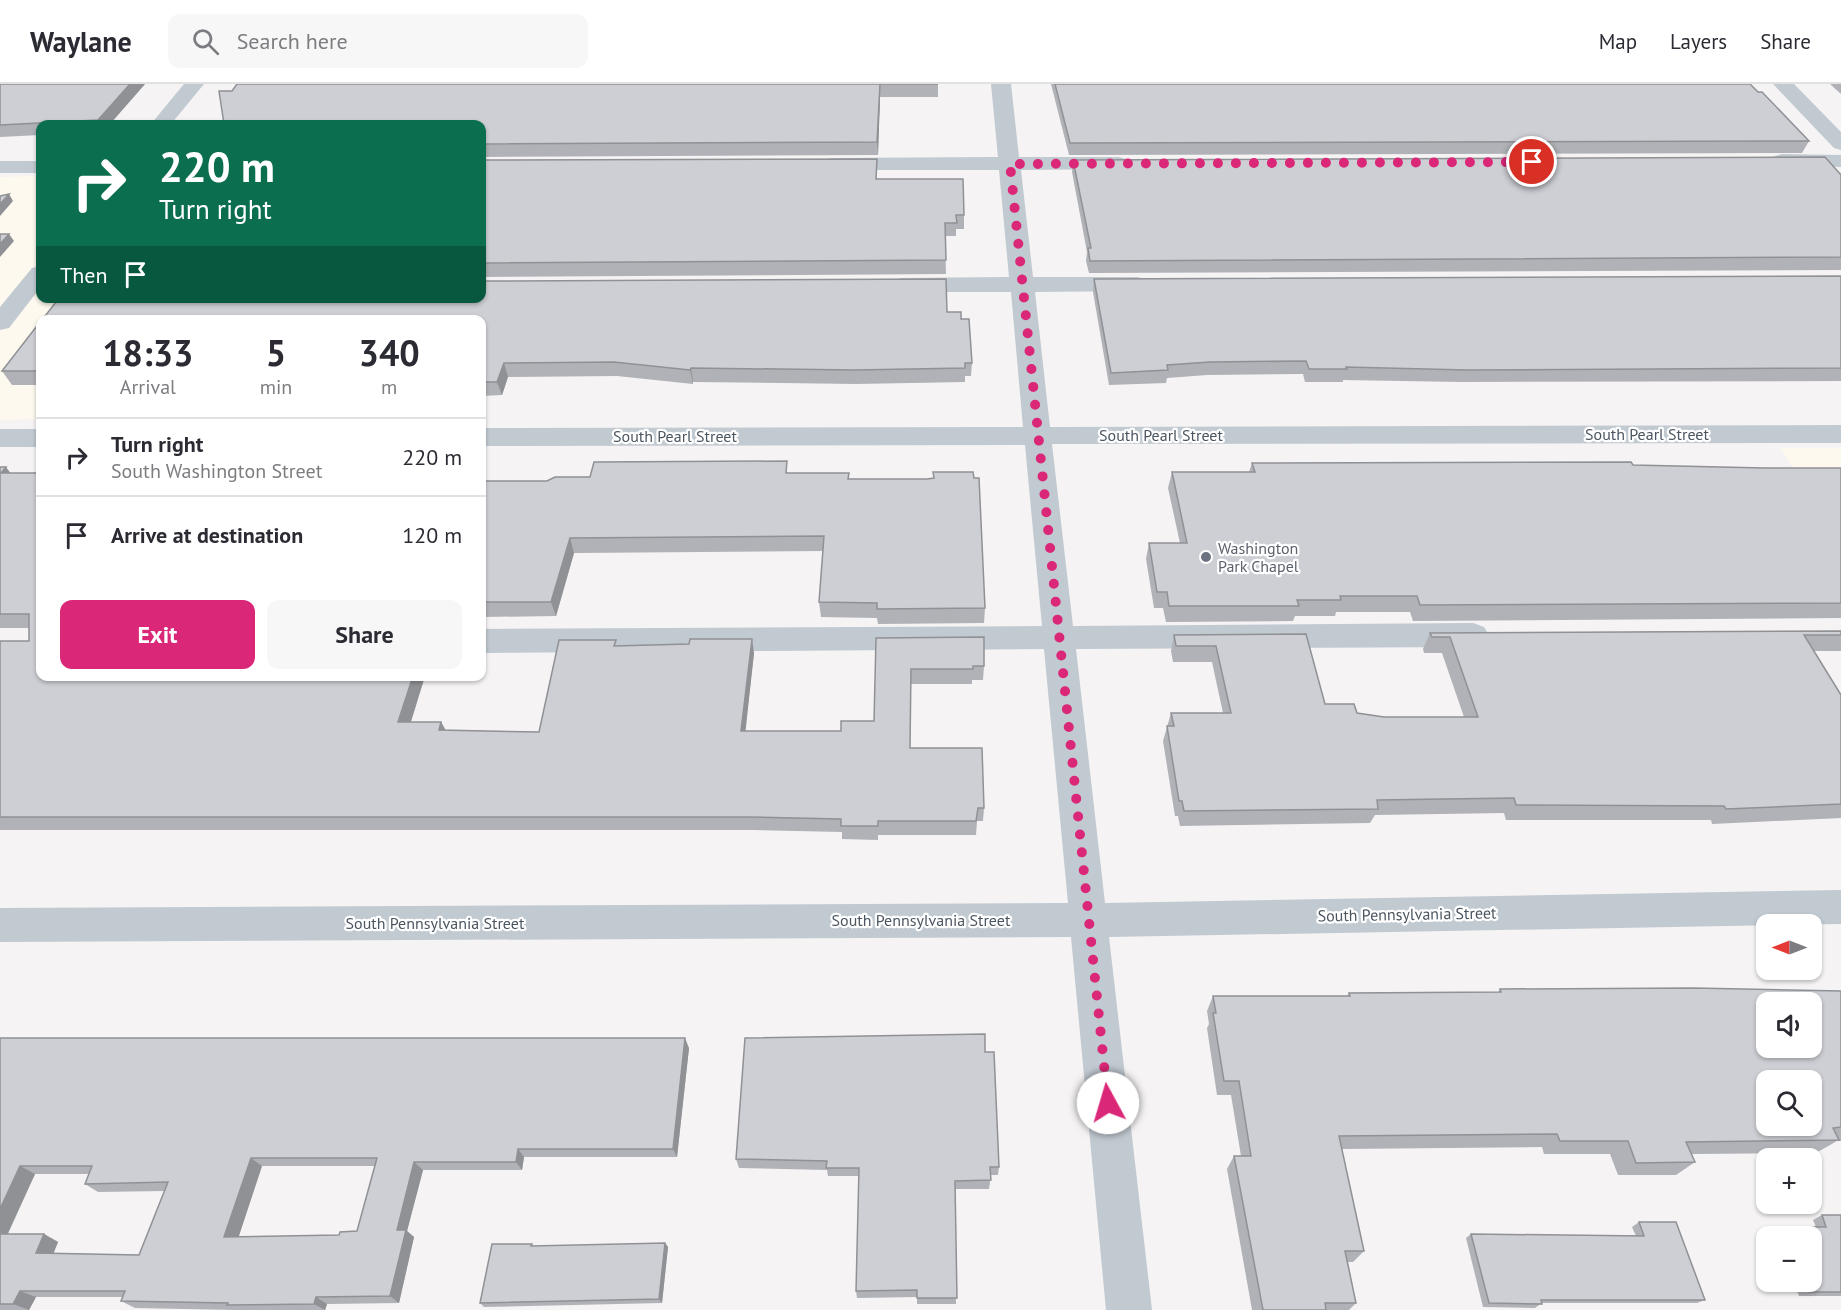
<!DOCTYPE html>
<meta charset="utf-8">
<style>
:root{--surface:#fff;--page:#f7f7f7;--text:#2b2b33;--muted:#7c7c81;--line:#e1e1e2;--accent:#db2777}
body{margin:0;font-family:"PT Sans",sans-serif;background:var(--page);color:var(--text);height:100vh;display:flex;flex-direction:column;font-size:22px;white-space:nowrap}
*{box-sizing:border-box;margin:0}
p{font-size:20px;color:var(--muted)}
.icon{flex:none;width:33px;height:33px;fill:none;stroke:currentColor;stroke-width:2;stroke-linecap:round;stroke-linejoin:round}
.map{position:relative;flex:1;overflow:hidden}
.details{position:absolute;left:36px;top:231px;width:450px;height:366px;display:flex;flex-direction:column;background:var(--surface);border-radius:12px;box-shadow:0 2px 4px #0004}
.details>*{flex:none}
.top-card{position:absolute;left:36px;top:36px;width:450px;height:183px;border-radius:12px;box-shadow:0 2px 4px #0004;background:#0b6e4f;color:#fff;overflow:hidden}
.needle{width:39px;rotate:270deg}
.tools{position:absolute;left:1756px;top:830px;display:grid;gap:12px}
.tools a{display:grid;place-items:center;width:66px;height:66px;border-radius:12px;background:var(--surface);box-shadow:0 2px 4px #0004;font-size:30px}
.pin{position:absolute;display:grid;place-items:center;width:51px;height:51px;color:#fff;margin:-26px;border:3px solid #fff;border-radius:50%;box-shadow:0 2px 6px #0007}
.me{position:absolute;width:66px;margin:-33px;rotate:354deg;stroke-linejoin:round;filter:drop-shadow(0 0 4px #0008)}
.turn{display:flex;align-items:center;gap:21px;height:126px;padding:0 24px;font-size:27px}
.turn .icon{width:78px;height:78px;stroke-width:2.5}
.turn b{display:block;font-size:42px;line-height:51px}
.then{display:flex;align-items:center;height:57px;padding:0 24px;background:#0003;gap:12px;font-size:22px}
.eta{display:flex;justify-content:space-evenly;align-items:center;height:102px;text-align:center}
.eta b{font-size:36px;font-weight:800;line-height:42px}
.button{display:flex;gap:12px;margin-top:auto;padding:12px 24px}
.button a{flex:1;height:69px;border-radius:12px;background:var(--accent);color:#fff;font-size:24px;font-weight:800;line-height:69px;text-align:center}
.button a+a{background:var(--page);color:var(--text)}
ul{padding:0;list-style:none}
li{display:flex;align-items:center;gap:18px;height:78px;padding:0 24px;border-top:2px solid var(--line)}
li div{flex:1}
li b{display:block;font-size:22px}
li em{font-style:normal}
header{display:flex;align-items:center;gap:36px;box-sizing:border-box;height:84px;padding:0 30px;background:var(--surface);border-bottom:2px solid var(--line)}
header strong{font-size:28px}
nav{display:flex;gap:33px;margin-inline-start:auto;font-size:21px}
.search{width:420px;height:54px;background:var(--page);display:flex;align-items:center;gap:15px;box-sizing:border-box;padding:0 21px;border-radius:12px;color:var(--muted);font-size:22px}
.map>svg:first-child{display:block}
.commercial{fill:#fdf9ee}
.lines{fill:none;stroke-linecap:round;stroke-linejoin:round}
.minor{fill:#c1c9d1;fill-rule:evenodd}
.wall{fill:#b0b2b7;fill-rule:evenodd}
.shaded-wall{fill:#909195}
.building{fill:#cdcfd5;stroke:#909195;stroke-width:1.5;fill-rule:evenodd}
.route{stroke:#db2777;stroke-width:10;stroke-dasharray:0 18}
.worship-dot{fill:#6b7280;stroke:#fff;stroke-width:2}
.labels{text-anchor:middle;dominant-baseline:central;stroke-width:4.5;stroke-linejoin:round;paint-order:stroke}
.street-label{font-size:16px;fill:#4a5560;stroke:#fff}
.worship-label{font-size:16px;fill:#5b616d;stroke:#fff;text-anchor:start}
</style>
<header>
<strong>Waylane</strong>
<div class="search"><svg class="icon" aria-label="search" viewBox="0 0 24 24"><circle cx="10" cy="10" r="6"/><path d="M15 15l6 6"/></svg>Search here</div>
<nav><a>Map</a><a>Layers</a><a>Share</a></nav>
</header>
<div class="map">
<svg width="1841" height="1226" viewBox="0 0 1841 1226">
<rect width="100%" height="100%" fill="#f5f3f3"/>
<!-- commercial -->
<g class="commercial">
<path d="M40,92V162L34,170L40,171V214L147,215L132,235L40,236V335L0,336V93Z"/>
<path d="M1780,364H1841V458Z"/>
</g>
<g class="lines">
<!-- minor -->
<g class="minor">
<path d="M184,0H204L171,40H151Z"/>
<path d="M991,0H1011L1019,73H1119L1126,75L1130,79L1126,83L1119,85L1021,86L1033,193H1137L1145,195L1149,200L1145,205L1137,207L1035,208L1050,343L1841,341V359L1052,360L1073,542L1473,539L1484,543L1489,551L1484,559L1473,563L1076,565L1105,819L1841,806V840L1109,853L1152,1226H1106L1071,853L0,858V824L1068,819L1044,565L482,569V545L1042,542L1025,361L482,362V344L1023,343L1011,208H901L893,206L889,201L893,196L901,194L1009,193L999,86H831L824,84L820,80L824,76L831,74L998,73Z"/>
<path d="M1773,0H1794L1841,48V66L1834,64Z"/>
<path d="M1782,70L1841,71V83L1775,80L1771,76L1775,72Z"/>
<rect x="0" y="77" width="40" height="12"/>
<path d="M40,182V204L9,244L0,246V223L32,184Z"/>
<rect x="0" y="345" width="40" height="18"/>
</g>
</g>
<!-- wall -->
<g class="wall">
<path d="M0,0H145L110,40H40V51L0,53Z"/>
<path d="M237,0H938V13H880L878,71L482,73V76V40H224L232,7Z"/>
<path d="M1051,0H1750L1809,57L1802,69L1069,71Z"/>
<path d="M1830,0H1841V10Z"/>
<path d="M877,75V95L964,131V145H956V152H945L946,190L482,193V196V76Z"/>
<path d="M1073,76L1841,91V186L1089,189L1086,177L1087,168L1072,88Z"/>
<path d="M1841,192V297L1462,298L1343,296V298H1305L1303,290L1207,291L1167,294L1166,299L1109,301L1093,208L1094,195Z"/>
<path d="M947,228L961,235L972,279L971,292H965V298L856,300L693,298V300L617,292L508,293L502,311L482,312V236Z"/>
<path d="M40,238V301H12L2,287Z"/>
<path d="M1252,379L1633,381L1764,384H1841V534L1413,537L1410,528H1336L1335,532H1295L1293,537L1166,538L1163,524H1154L1146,475L1149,459H1180L1168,404L1172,388H1249Z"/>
<path d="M0,383H6L40,592H425L411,638H441L446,646L539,648L617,561L754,569L745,647H841L874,637L876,554L984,582L983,596H972V600H911L910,664L984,724L983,737H977L976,751H878V756L842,755V748L754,746H0V557H29V544H0Z"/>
<path d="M933,388L985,524L984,539L878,540L877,534L821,533L819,518L823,467L574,469L556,532L482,533V397H547L590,393L788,389H849V395H927L933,394Z"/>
<path d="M1841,547V567H1814L1841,611V734L1712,740L1711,736H1506L1504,729L1375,731L1370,739L1180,742L1178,732H1175L1163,657L1171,629H1223L1212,578H1173L1171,567L1174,551L1306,550L1325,620L1357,629L1384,633H1464L1442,569H1424L1423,565L1430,549Z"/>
<path d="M1500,905L1841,907V1057H1837L1816,1069L1692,1070L1695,1078L1676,1091H1618L1610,1070H1544L1542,1063L1342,1065L1364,1167L1353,1178H1348L1356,1219L1349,1226H1252L1227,1085L1234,1072H1241L1231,1011H1217L1207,944L1209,940L1207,927L1213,912H1347L1349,909L1498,908Z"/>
<path d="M0,954L689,964L677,1073H524L522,1086H423L407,1147L414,1153L399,1219L327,1220L325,1226H236L135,1224L121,1217L123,1213H36L29,1226H0ZM262,1082H375L357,1147L339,1151L238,1153ZM35,1090H89L85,1100L98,1108L165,1107L139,1171L53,1169L58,1158L44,1150H8Z"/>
<path d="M985,968L999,1083L998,1091H991L989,1105H955L956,1220H917V1213L857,1214L856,1207L859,1092H828L827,1086L739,1084L736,1075Z"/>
<path d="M1822,1131H1841V1212H1799L1793,1197H1812V1152H1774L1771,1147L1780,1143H1816L1813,1136Z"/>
<path d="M1639,1138L1705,1216L1697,1219H1542L1535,1224L1483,1223L1466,1154L1471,1150L1636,1152L1632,1143Z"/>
<path d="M665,1159L668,1163L662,1219L484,1223L480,1219L534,1162Z"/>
</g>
<!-- shaded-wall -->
<g class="shaded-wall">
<path d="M130,0H145L110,40H100L98,36Z"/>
<path d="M880,0V13L878,71L877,58Z"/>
<path d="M9,110L13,117L0,132V120Z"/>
<path d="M9,150L14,157L0,173V160Z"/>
<path d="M504,279L508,293L502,311L497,298Z"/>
<path d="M691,284L693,298V300L690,286Z"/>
<path d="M6,383L17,398L1,389Z"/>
<path d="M570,454L574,469L556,532L551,518Z"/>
<path d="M752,555L754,569L744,661L741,647Z"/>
<path d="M413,592H425L406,653L398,638Z"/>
<path d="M441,638L448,652L439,646Z"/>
<path d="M685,954L689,964L677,1073L673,1065Z"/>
<path d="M518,1065L524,1073L522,1086L516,1078Z"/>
<path d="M251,1074L262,1082L236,1161L224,1153Z"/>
<path d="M414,1078L423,1086L407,1147L414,1153L399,1219L390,1212L397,1146Z"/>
<path d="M20,1082L35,1090L4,1157L0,1155V1125Z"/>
<path d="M44,1150L58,1158L51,1176L36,1169Z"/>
<path d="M665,1159L668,1163L662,1219L659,1215Z"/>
<path d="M20,1207L36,1213L29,1226L13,1220Z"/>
<path d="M316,1213L327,1220L325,1226L314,1220Z"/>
</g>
<!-- building -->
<g class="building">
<path d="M0,0H130L98,36L0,41Z"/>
<path d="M237,0H938H880L877,58L482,60V40H391L392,39L224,40L219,7H232Z"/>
<path d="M1055,0H1750L1758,8H1762L1809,57L1070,59Z"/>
<path d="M1825,73L1841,91V173L1090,177L1088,164H1091L1073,76Z"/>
<path d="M877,75L876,95H963L964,131H956L957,139H945L946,176L482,179V76Z"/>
<path d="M9,110L0,120V112Z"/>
<path d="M0,150H9L0,160Z"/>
<path d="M1841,192V284L1467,286L1346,283L1347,285H1309L1306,277L1210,278L1167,281L1168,286L1111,289L1094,195Z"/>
<path d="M946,195L947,228H961V235H969L972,279H965V284L855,286L691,284L690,286L614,278L504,279L497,298H482V236H42L59,214H482V197Z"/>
<path d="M40,238V287H2Z"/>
<path d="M787,377L786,389H849L848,395H927L934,394L933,388H973L974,394H979L985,524L877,525V519L819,518L824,452L570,454L551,518H482V397H547L555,393H590L594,378Z"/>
<path d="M1631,378L1633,381L1764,384H1841V519L1420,521L1417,512H1340L1341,516H1297L1299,522H1169L1167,508H1157L1149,459H1187L1172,388H1255L1252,379Z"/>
<path d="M0,383H6L1,389H40V592H413L398,638H441L439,646L539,648L559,556H616L614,562L689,560L690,555H752L741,647H841V637H874L876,554L984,553V582H973V585H911L910,664H982L984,724H978L976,737H878V742H841V735L751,733H0V557H29V530H0Z"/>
<path d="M1841,547V551H1804L1841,611V720L1726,725L1724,722L1516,721L1514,714L1377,716L1378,725L1184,727L1182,717H1179L1167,642H1174L1171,629H1231L1216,562H1176L1174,551L1306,550L1325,620H1354L1357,629L1384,633H1478L1450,553H1432L1430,549Z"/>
<path d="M1693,904L1841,907V1043L1833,1044L1839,1056L1686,1058L1695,1078L1636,1079L1628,1057H1560L1557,1050L1339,1052L1364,1167H1345L1356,1219H1325L1326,1226H1263L1234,1072H1251L1239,997H1224L1213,929H1216L1213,912H1350L1349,909L1501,908L1500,905ZM1767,918H1812V963H1767ZM1767,996H1812V1041H1767Z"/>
<path d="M985,950V968H994L999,1083H990L991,1096L955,1097L957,1214H917V1206L856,1207L859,1084H826L827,1077L736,1075L745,954Z"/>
<path d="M0,954H685L673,1065H518L516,1078H414L397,1146H406L390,1212L316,1213L314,1220L227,1221L228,1219L121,1217L125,1207H20L13,1220H0V1150H44L36,1169L139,1171L168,1098L85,1100L92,1082H20L0,1125ZM251,1074H377L357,1147L340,1148L339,1151L224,1153Z"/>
<path d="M1822,1131H1841V1208H1808L1803,1197H1812V1152H1784L1780,1143H1826Z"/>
<path d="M1639,1138H1676L1705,1216H1541L1542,1220L1489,1219L1471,1150L1644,1152Z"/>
<path d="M665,1159L659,1215L480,1219L492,1160H532L531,1162Z"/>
</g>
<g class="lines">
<!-- route -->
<path class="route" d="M1108,1019L1010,80L1532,78"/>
</g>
<!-- markers -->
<circle class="worship-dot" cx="1206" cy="473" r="6"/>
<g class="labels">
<!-- street labels -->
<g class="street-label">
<text x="1647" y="350">South Pearl Street</text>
<text x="1161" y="351">South Pearl Street</text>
<text x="675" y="352">South Pearl Street</text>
<text transform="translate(1407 830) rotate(-1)">South Pennsylvania Street</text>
<text x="921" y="836">South Pennsylvania Street</text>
<text x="435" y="839">South Pennsylvania Street</text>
</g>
<!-- worship labels -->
<g class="worship-label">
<text x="1218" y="464">Washington<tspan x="1218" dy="18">Park Chapel</tspan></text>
</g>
</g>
</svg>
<div class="tools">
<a><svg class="needle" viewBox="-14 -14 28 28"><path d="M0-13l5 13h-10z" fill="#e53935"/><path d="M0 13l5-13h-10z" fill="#7c7c81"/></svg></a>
<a><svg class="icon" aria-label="sound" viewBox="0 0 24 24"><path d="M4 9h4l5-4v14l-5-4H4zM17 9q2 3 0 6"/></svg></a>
<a><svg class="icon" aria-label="search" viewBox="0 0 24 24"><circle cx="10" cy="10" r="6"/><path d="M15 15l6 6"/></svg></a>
<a>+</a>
<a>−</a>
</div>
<div class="pin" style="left:1532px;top:78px;background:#d93025"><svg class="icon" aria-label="arrive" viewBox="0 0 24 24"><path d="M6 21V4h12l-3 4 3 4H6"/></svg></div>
<svg class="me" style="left:1108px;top:1019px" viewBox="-20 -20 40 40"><circle r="19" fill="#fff"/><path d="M0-13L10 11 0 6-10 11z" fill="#db2777"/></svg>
<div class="top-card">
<div class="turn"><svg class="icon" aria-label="right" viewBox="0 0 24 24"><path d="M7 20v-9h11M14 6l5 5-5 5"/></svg><div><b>220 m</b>Turn right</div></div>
<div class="then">Then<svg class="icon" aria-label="arrive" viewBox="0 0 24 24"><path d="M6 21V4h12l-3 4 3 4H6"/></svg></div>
</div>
<section class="details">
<div class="eta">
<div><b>18:33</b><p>Arrival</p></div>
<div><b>5</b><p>min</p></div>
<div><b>340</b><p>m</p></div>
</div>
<ul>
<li><svg class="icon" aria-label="right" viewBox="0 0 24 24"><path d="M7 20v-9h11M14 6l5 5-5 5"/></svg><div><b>Turn right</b><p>South Washington Street</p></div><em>220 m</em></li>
<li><svg class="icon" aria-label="arrive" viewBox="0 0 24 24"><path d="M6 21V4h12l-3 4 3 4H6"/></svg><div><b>Arrive at destination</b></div><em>120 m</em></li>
</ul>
<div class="button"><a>Exit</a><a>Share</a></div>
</section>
</div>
